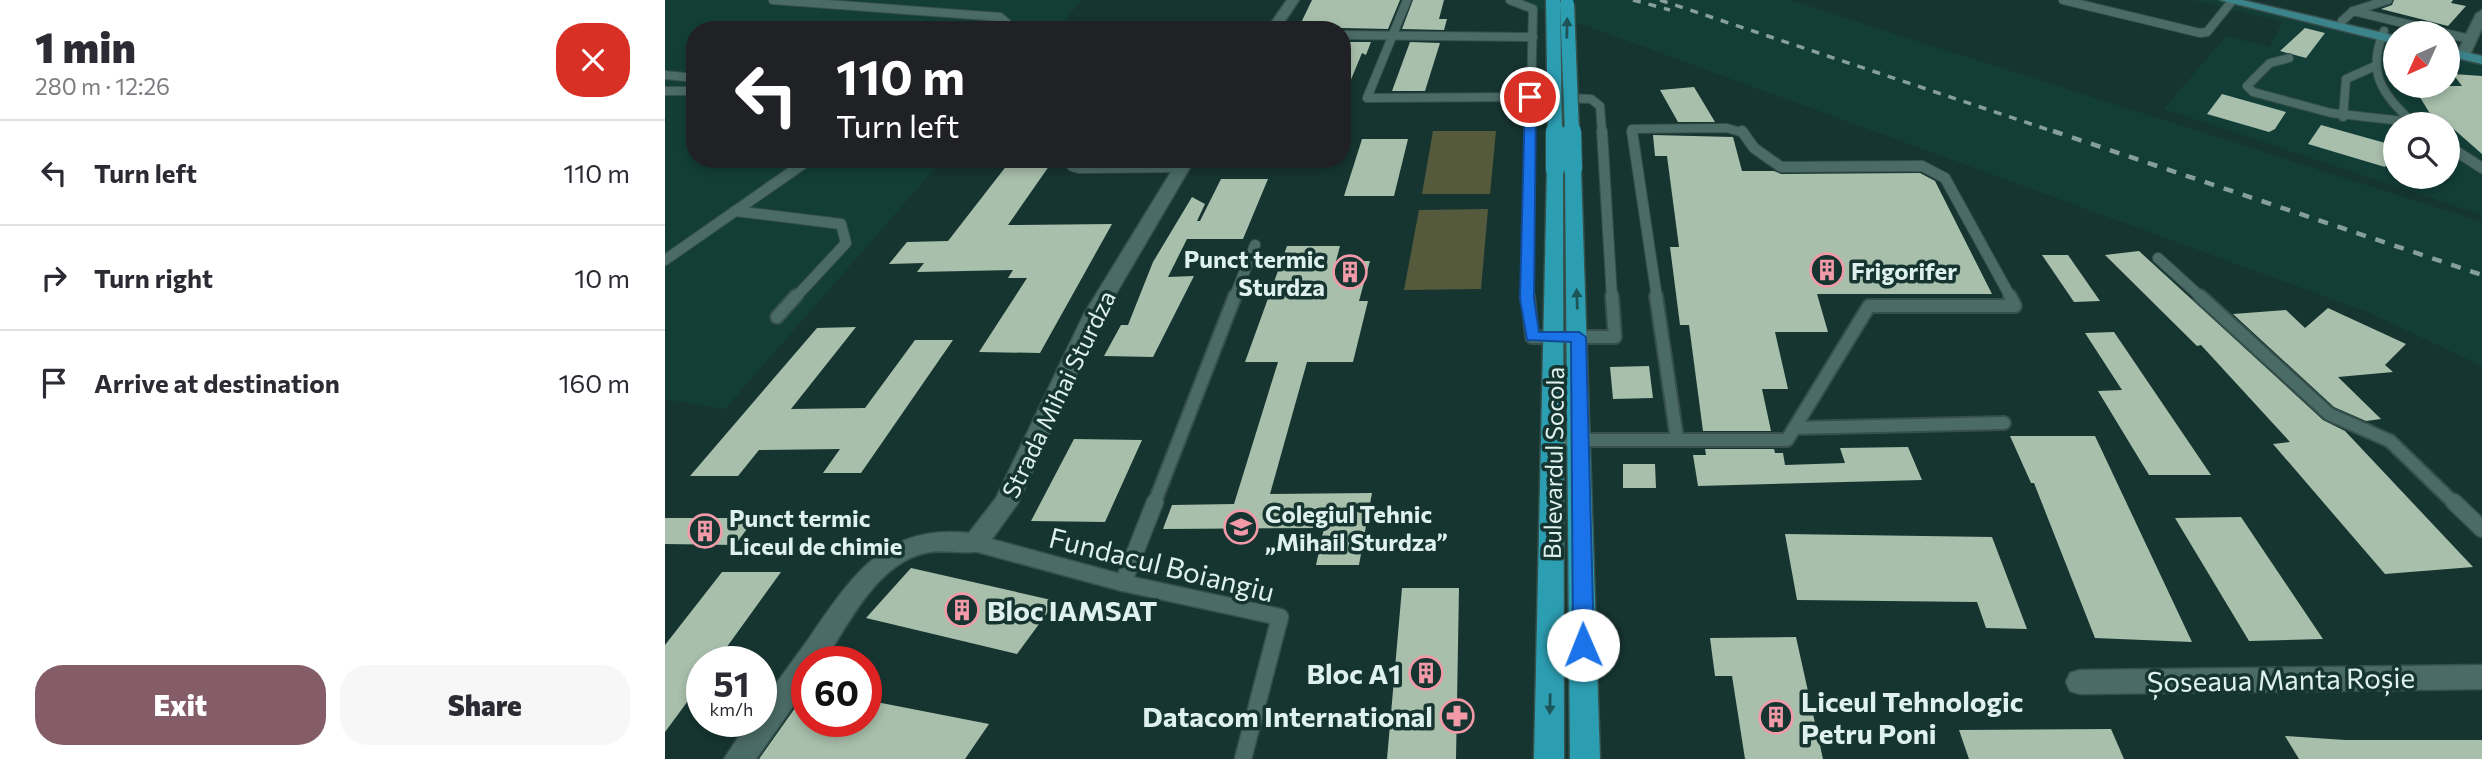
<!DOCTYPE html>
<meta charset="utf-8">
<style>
:root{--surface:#fff;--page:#f7f7f7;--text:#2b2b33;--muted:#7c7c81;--line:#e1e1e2;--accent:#855d68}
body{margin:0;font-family:Commissioner,sans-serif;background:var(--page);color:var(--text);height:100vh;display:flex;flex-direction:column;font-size:26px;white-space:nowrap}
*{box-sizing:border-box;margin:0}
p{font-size:23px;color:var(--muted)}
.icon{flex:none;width:38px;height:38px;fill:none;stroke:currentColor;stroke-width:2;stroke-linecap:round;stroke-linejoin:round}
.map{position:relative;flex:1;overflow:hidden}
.details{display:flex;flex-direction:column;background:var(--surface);width:665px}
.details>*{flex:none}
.guide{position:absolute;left:21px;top:21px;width:665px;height:147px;border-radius:28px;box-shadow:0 4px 10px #0003;background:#202124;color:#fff;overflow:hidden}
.needle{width:46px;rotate:225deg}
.tools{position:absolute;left:1718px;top:21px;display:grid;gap:14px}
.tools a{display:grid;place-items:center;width:77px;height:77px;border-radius:50%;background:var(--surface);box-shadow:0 4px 10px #0003;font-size:35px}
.speed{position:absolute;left:21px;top:646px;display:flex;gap:14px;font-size:35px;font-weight:700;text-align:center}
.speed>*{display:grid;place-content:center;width:91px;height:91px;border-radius:50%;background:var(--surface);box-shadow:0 4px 10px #0003;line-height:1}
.speed small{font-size:18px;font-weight:400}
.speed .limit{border:10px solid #d22;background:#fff;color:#111}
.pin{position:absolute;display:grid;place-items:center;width:60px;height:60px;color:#fff;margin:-30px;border:4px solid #fff;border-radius:50%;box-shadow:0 2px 7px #0007}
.me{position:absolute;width:77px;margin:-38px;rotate:359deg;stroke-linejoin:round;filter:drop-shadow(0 0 5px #0008)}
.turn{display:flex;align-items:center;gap:24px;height:147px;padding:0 35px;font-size:32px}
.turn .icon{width:91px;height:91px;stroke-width:2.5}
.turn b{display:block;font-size:49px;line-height:60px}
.round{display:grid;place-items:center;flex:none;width:74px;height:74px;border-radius:28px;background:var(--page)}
.overview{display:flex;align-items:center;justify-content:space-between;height:119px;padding:0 35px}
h1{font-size:42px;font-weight:800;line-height:52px}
.cta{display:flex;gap:14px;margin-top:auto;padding:14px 35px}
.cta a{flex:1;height:80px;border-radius:28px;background:var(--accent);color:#fff;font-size:28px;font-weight:800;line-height:80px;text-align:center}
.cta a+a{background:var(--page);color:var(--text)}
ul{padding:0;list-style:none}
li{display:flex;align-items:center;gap:21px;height:105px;padding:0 35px;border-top:2px solid var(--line)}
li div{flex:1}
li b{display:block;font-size:26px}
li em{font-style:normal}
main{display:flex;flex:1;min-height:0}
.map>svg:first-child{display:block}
.built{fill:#133e38;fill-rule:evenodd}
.green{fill:#565a3c}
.building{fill:#a8bfab}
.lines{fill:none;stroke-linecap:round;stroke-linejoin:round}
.lane-far3-casing{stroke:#36504c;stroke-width:10}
.lane-far2-casing{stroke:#36504c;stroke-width:12}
.lane-far1-casing{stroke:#36504c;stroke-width:16}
.lane-casing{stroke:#36504c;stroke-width:19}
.street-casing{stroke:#36504c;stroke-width:3}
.secondary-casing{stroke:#36504c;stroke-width:3}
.primary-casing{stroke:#36504c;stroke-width:3}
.lane-far3{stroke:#4b6b66;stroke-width:8}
.lane-far2{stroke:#4b6b66;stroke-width:10}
.lane-far1{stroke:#4b6b66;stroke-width:12}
.lane{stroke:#4b6b66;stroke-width:16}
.street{fill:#4b6b66;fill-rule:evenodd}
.secondary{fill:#3c848c;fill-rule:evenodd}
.primary{fill:#2c9eb2;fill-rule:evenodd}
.rail-far1{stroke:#879f9b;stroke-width:3.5;stroke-dasharray:8 8;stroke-linecap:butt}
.rail{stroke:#879f9b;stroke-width:4.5;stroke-dasharray:10 10;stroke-linecap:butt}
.primary-bridge-far1-casing{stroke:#36504c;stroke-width:17;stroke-linecap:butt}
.primary-bridge-casing{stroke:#36504c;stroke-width:20;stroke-linecap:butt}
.primary-bridge-far1{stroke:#2c9eb2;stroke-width:14}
.primary-bridge{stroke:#2c9eb2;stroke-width:18}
.oneway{fill:#1d5458}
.route{fill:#1a73e8;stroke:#114b97;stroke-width:2}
.labels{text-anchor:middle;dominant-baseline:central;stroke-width:7;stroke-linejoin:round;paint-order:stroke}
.poi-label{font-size:24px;font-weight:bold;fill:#dff1ed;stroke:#163531;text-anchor:start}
.street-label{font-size:24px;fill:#dff1ed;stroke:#163531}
.near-street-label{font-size:28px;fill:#dff1ed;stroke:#163531}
.near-poi-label{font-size:28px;font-weight:bold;fill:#dff1ed;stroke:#163531;text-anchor:start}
</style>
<main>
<section class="details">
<div class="overview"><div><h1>1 min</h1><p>280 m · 12:26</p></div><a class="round" style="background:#d93025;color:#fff"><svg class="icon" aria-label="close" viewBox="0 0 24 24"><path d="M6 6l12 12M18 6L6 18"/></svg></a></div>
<ul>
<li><svg class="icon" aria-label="left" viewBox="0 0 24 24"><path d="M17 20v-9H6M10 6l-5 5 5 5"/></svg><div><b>Turn left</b></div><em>110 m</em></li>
<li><svg class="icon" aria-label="right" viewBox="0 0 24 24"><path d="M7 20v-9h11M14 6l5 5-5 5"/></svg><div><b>Turn right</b></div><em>10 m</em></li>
<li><svg class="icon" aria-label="arrive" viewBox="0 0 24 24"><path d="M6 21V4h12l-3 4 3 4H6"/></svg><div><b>Arrive at destination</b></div><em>160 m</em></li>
</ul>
<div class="cta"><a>Exit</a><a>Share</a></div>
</section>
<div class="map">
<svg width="1817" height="759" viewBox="0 0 1817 759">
<rect width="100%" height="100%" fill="#163531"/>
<!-- built -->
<g class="built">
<path d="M0,0H417L391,30H30V159H278L60,409L0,399Z"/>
<path d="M851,0H1124L1817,222V366L1705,313Z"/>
<path d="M1528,0H1565L1731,43V86H1783V56L1817,65V215L1499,109L1561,36L1604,47L1618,22ZM1731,124H1783V177H1731Z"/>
</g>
<!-- green -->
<g class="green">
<path d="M768,131H831L825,194H757Z"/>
<path d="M823,209L816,289L739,290L754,210Z"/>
</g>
<!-- building -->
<g class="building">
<path d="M647,0H735L723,29L634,27Z"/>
<path d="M748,0H779L774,19H782L779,30L737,29Z"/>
<path d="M1729,0H1788L1786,3L1801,6L1783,26L1716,9L1727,5Z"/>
<path d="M1640,28L1660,33L1641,58L1615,51Z"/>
<path d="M677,42H706L701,55L697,53L678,99Z"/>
<path d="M745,42L775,43L760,91H727Z"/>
<path d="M1788,74L1817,76V154L1783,124L1764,112L1748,86H1797Z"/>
<path d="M1029,87L1050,122H1013L995,90Z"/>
<path d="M1557,94L1621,112L1610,129L1604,132L1542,114Z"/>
<path d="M1656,125L1731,146V165L1722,163L1720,167L1643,144Z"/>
<path d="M988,135L1068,137L1077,171H1109L1116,174L1255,173L1270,181L1327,294H1152L1163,332H1110L1123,389H1097L1106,431H1038L1024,325H1015L1005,247H1014L1002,156H990Z"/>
<path d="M697,139H743L729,196H679Z"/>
<path d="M389,159L343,225L447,224L375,353L314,352L362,278H343L348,270L252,272L259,263L224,264L242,242L283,241L346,160Z"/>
<path d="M556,179H603L578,239H522L503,277L529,276L488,357L439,356L456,325H463L488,262L527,197L540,204L532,221H535Z"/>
<path d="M622,246H675L671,261H705L694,301H703L688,362H642L605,494L707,493L694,565H651L659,528L498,529L507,505L569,504L613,362H580Z"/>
<path d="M1474,251L1658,420L1680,431L1808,567L1720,574L1608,444L1625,442L1536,345L1532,346L1440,255Z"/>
<path d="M1377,255H1403L1435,301L1409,302Z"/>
<path d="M1663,308L1741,344L1720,365L1728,372L1673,377L1716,419L1701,421L1669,407L1568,314L1621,310L1640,328Z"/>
<path d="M191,327L126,409L200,408L250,340H288L196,473H158L175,449L94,450L73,476H25L152,328Z"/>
<path d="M1449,332L1546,475H1484L1433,391L1457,390L1420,333Z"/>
<path d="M984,366L988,398L948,399L945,367Z"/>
<path d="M1345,436H1430L1527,642L1430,638L1369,483H1366Z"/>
<path d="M409,439L477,440L440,522L366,521Z"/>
<path d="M1243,447L1257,480L1033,486L1028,455H1041L1040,449H1109L1110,453H1118L1120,465L1180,463L1175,448Z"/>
<path d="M958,464H990L991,488H958Z"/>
<path d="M1576,517L1658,639L1584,641L1510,518Z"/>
<path d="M0,518H90L70,545L0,544Z"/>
<path d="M1120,534L1327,537L1362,629L1321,628L1312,602L1132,600Z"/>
<path d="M246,568L391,601L352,654L201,618Z"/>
<path d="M57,572H116L51,662H37V682L0,732V645Z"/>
<path d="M737,588H794L791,759H722Z"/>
<path d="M1131,637L1158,759H1080L1067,676H1050L1045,638Z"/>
<path d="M142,691V721H201V700L324,724L300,759H94Z"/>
<path d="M1446,729L1459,759H1304L1294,730Z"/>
<path d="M1620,736L1680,740H1817V759H1634Z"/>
</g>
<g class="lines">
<defs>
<g id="lane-far3">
<path d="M108,0L335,17L342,23L332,30"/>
<path d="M742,0L702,98L866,97"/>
<path d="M845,0L868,9L866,97"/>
<path d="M1398,0L1535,33L1542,32L1567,1"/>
<path d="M1688,11L1780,33"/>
<path d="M1677,21L1688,11L1723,0"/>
<path d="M1719,31C1701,73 1717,93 1747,122"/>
<path d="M1783,34L1805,39"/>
<path d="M677,35L868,37"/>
<path d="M1624,58L1605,63L1582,86L1588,92L1666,113L1747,122"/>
<path d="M0,75L30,78"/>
<path d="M0,91H30"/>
<path d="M866,97L926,99L935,106L937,133"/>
<path d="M1678,117L1681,79L1708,67"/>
<path d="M864,133L866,97"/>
<path d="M968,133L967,129L1062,128L1078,133"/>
</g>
<g id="lane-far2">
<path d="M937,131L947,298"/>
<path d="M967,131L992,298"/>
<path d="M1077,131L1089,148L1116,167L1257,166L1280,178L1346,298"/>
<path d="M1783,146L1817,168"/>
<path d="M405,159L407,166L414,168L517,167"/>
<path d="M70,211L176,224L181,243L130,298"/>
<path d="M1493,258L1537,298"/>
<path d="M0,260L145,159"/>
<path d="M569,298L590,245"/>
<path d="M863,298L864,131"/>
</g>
<g id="lane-far1">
<path d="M863,296L867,337H950L947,296"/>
<path d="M991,296L1012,439"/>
<path d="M1535,296L1664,414L1725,441L1790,504"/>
<path d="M112,317L131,296"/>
<path d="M1130,428L1339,423"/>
<path d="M888,440H1122L1204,306H1350L1345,296"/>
<path d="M489,504L570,296"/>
</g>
<g id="lane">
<path d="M1789,502L1817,529"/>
<path d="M310,543L458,583L615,617L578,759"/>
<path d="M458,583L490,502"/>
</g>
<g id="street">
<path d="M622,0H634L614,30H601Z"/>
<path d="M1817,10V28L1805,55L1793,58L1791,55L1811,14Z"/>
<path d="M514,159H530L439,314L353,503L319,550C300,556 280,548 260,553C212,564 183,624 159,662H142V686L91,759H59L84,721H96V704C113,681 131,657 147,634C189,573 222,524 304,533L331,498L419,314Z"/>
<path d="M1817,665V689L1415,694L1405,691L1401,682L1405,673L1415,670Z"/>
</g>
<g id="secondary">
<path d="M1555,0H1577L1731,36V44Z"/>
<path d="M1783,48L1817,56V64L1783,56Z"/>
</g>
<g id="primary">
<path d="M908,164L916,169L935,759H905L900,169Z"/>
<path d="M890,165L898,170L899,759H869L882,170Z"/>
</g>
</defs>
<!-- lane-far3 casing -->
<use href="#lane-far3" class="lane-far3-casing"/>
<!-- lane-far2 casing -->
<use href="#lane-far2" class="lane-far2-casing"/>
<!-- lane-far1 casing -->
<use href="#lane-far1" class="lane-far1-casing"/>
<!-- lane casing -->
<use href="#lane" class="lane-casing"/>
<!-- street casing -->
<use href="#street" class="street-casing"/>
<!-- secondary casing -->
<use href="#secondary" class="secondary-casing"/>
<!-- primary casing -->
<use href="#primary" class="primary-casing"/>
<!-- lane-far3 -->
<use href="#lane-far3" class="lane-far3"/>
<!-- lane-far2 -->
<use href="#lane-far2" class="lane-far2"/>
<!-- lane-far1 -->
<use href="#lane-far1" class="lane-far1"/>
<!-- lane -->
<use href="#lane" class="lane"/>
<!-- street -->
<use href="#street" class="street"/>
<!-- secondary -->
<use href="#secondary" class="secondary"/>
<!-- primary -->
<use href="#primary" class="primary"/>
<!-- rail-far1 -->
<g class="rail-far1">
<path d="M968,0L1005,10"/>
<path d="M995,0L1393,133"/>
</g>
<!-- rail -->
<path class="rail" d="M1388,131L1817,275"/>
<defs>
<g id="primary-bridge-far1">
<path d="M888,0L890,133"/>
<path d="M902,4L907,133"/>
</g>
<g id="primary-bridge">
<path d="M890,131V170"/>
<path d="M907,131L908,169"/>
</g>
</defs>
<!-- primary-bridge-far1 casing -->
<use href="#primary-bridge-far1" class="primary-bridge-far1-casing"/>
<!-- primary-bridge casing -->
<use href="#primary-bridge" class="primary-bridge-casing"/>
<!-- primary-bridge-far1 -->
<use href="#primary-bridge-far1" class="primary-bridge-far1"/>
<!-- primary-bridge -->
<use href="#primary-bridge" class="primary-bridge"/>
</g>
<!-- one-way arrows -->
<defs><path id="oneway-solid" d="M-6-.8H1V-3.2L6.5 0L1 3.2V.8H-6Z" transform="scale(1.75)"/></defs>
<g class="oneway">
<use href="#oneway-solid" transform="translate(902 28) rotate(-89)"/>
<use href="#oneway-solid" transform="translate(912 299) rotate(-92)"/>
<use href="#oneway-solid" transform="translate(885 704) rotate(91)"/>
</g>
<!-- route -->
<path class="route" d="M865,94L871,97L869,299L874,332H914L921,337L929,645L926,652L918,654L911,652L908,645L906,342L862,340L855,299L860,97Z"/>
<!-- icons -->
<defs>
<symbol id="building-ring" viewBox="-11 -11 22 22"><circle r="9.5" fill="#163531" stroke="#f39aa9" stroke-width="1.5"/><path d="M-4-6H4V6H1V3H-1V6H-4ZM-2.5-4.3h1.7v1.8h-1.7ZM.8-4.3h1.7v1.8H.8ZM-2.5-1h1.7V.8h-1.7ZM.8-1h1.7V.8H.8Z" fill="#f39aa9"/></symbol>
<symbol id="school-ring" viewBox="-11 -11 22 22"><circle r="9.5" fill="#163531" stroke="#f39aa9" stroke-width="1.5"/><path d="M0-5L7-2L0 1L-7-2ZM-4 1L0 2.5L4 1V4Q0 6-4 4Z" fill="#f39aa9"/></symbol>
<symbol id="pharmacy-ring" viewBox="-11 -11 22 22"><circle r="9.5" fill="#163531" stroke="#f39aa9" stroke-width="1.5"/><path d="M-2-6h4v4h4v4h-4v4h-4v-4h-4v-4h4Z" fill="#f39aa9"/></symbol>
</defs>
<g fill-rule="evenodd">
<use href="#building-ring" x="1143" y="251" width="38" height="38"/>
<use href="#building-ring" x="666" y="253" width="38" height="38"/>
<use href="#school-ring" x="557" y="508" width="38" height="38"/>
<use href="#building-ring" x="21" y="512" width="38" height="38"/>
<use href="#building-ring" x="278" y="591" width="38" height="38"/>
<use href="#building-ring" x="742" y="654" width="38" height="38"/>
<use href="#pharmacy-ring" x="773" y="697" width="38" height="38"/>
<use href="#building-ring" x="1092" y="698" width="38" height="38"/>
</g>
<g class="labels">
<!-- poi labels -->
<g class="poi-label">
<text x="660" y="258" text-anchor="end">Punct termic<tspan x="660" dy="28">Sturdza</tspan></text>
<text x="1186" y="270">Frigorifer</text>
<text x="600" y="513">Colegiul Tehnic<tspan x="600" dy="28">„Mihail Sturdza”</tspan></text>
<text x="64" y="517">Punct termic<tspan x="64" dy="28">Liceul de chimie</tspan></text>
</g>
<!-- street labels -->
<g class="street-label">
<text transform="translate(393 394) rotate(-64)">Strada Mihai Sturdza</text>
<text transform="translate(888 463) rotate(-89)">Bulevardul Socola</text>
</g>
<!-- near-street labels -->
<g class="near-street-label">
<text transform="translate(497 564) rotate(14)">Fundacul Boiangiu</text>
<text transform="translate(1616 679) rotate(-1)">Șoseaua Manta Roșie</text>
</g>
<!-- near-poi labels -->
<g class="near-poi-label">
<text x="322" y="610">Bloc IAMSAT</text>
<text x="736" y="673" text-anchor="end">Bloc A1</text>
<text x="1136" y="701">Liceul Tehnologic<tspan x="1136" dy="32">Petru Poni</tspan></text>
<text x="768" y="716" text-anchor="end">Datacom International</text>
</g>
</g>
</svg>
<div class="tools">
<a><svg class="needle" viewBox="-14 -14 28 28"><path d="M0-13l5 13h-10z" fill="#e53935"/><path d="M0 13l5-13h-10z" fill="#7c7c81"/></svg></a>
<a><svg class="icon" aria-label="search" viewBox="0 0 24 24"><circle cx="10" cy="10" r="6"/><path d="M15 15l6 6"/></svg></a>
</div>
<div class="speed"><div>51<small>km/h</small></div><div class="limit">60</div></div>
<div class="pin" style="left:865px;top:97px;background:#d93025"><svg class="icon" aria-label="arrive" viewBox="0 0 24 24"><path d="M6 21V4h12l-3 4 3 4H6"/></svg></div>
<svg class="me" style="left:918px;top:645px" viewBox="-20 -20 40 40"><circle r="19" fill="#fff"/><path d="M0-13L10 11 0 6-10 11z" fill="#1a73e8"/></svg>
<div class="guide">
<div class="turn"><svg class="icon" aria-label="left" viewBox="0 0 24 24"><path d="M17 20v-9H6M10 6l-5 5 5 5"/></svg><div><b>110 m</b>Turn left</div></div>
</div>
</div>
</main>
